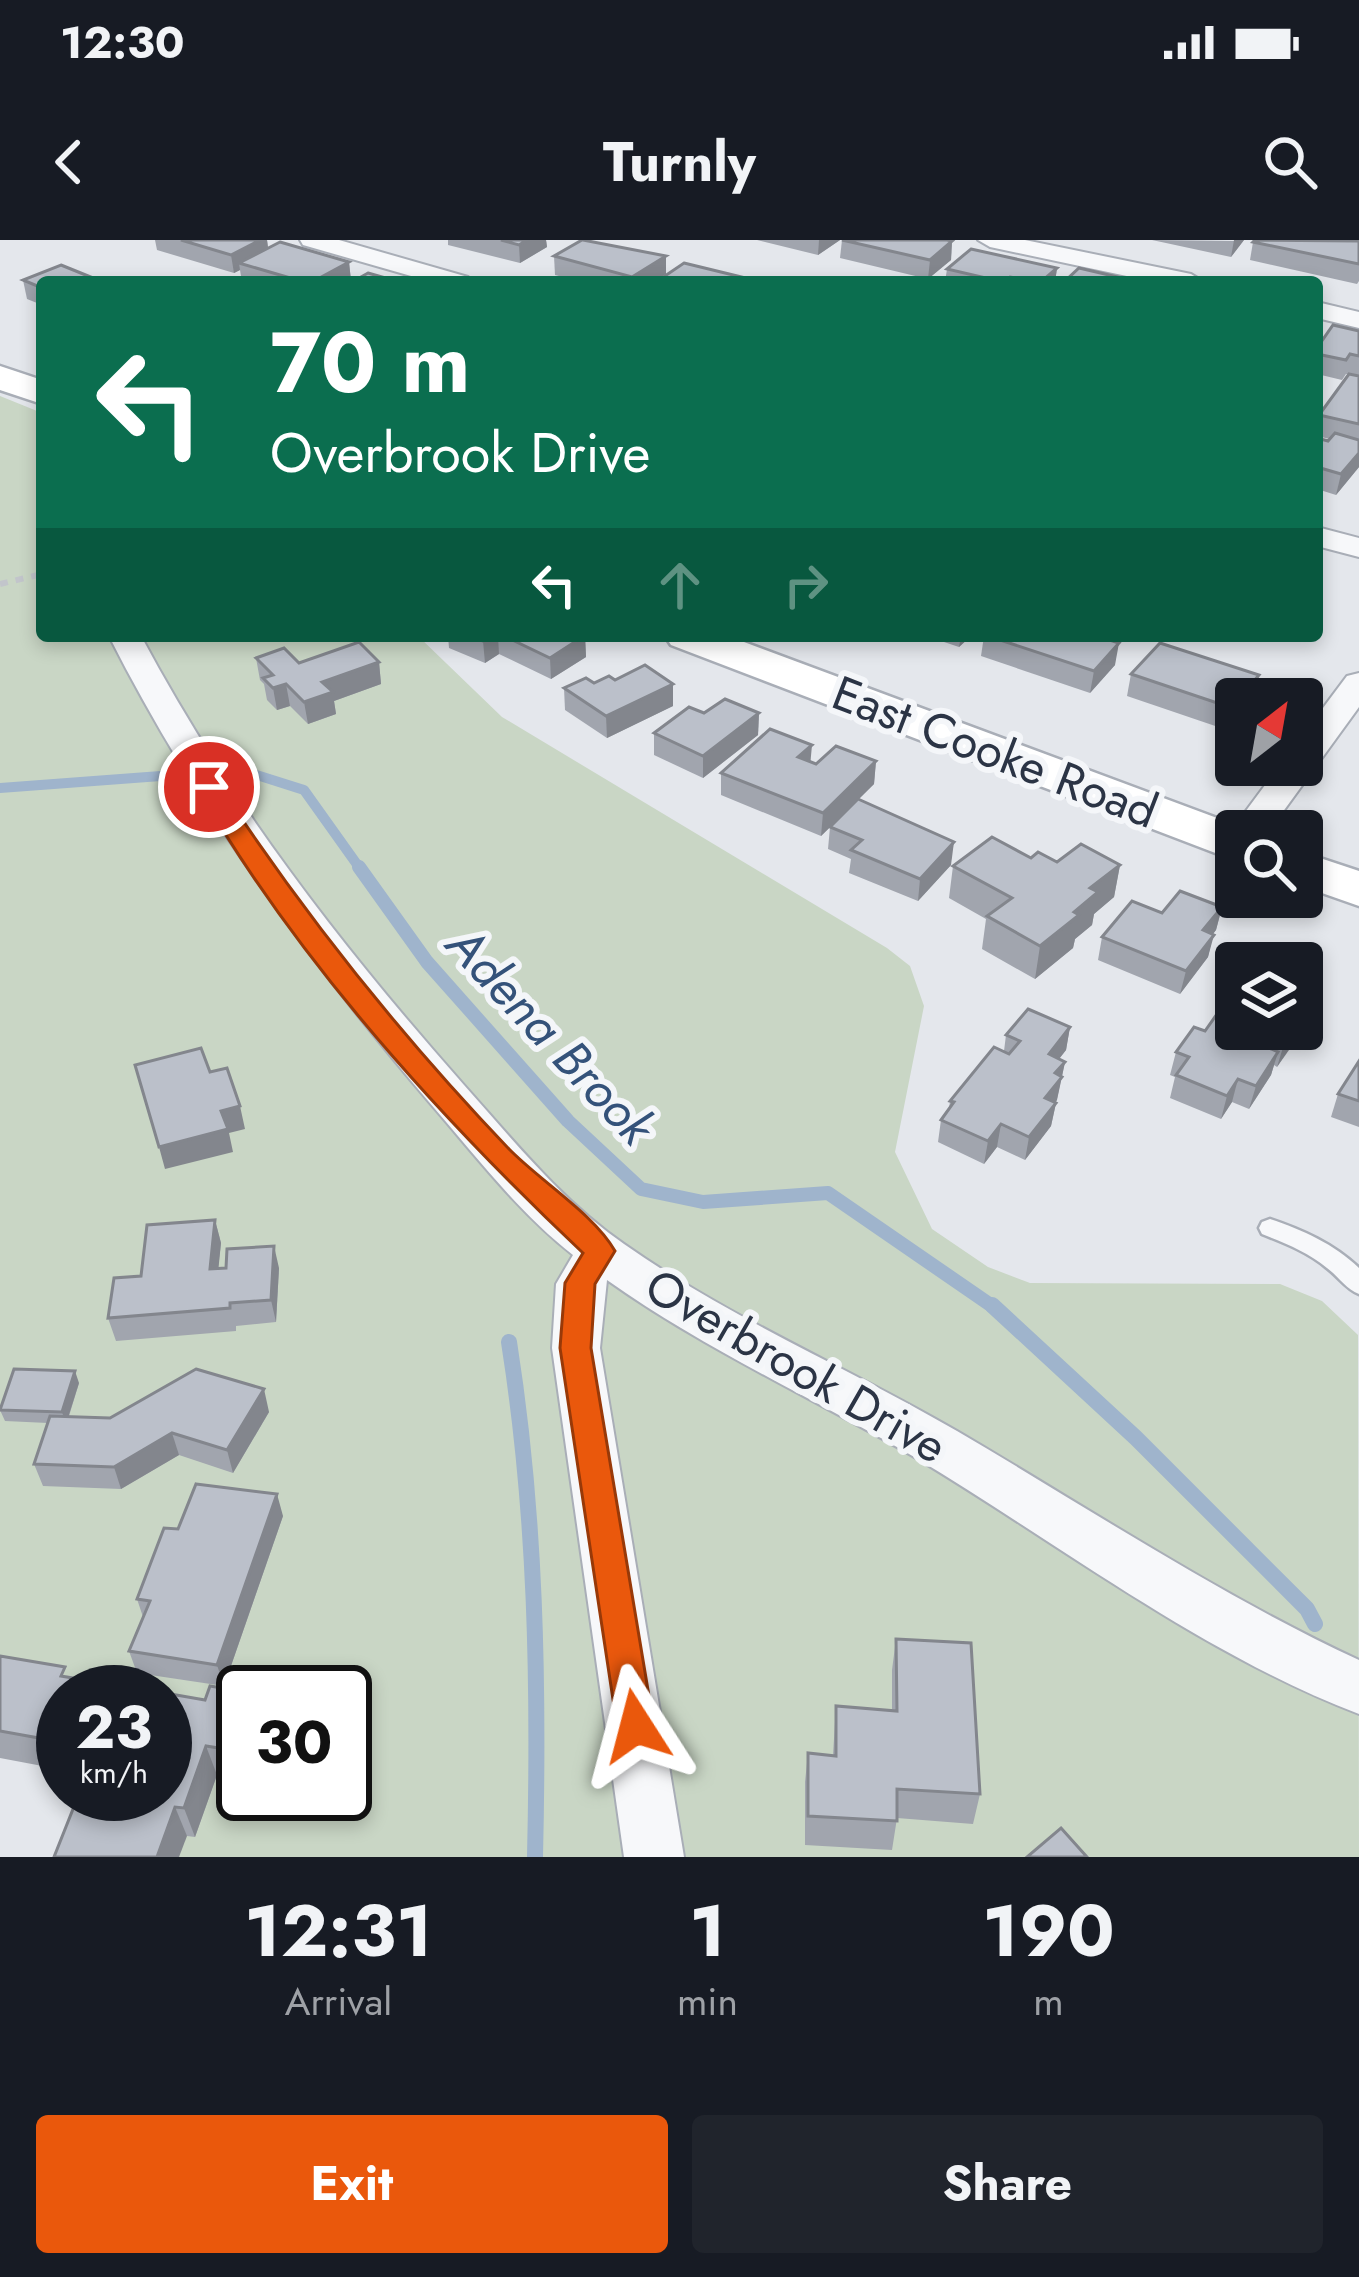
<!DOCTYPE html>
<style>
:root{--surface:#171b24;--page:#20242c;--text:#f1f3f6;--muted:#9ea1a6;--accent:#ea580c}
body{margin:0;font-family:Jost,sans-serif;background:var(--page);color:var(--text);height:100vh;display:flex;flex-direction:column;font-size:45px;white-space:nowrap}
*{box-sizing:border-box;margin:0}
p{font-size:39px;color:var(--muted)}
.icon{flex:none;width:66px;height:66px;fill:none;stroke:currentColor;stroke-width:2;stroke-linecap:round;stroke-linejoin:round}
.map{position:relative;height:1617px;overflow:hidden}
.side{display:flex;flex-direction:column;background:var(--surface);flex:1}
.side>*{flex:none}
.top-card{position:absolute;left:36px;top:36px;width:1287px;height:366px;border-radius:12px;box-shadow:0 6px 18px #0003;background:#0b6e4f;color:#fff;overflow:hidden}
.needle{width:78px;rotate:31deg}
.tools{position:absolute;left:1215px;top:438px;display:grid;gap:24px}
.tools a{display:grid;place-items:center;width:108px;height:108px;border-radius:12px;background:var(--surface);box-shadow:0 6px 18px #0003;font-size:60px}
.speed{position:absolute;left:36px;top:1425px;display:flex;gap:24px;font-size:60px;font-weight:700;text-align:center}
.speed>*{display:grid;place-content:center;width:156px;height:156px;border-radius:50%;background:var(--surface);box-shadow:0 6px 18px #0003;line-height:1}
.speed small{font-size:30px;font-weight:400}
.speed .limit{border:6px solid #111;border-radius:18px;background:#fff;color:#111}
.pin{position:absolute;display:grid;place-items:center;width:102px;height:102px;color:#fff;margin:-51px;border:6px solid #fff;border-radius:50%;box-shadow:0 3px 12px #0007}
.me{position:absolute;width:132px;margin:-66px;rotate:351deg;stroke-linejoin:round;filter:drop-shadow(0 0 9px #0008)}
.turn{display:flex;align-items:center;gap:42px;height:252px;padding:0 36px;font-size:54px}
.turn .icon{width:156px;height:156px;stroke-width:2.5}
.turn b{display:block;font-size:84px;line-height:102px}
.lanes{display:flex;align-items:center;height:114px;padding:0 36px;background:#0003;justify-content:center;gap:60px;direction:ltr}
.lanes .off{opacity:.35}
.eta{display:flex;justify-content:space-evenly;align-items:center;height:204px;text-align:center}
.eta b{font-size:72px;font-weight:700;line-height:84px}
.button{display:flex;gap:24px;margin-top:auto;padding:24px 36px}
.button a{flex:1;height:138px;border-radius:12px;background:var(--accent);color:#fff;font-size:48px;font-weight:700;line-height:138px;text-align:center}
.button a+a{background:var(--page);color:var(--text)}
.status{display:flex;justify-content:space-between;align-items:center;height:84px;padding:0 60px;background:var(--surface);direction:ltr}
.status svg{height:33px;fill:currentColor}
header{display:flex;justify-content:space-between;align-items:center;height:156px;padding:0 36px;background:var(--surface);font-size:54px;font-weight:700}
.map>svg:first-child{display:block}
.green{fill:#c9d6c5;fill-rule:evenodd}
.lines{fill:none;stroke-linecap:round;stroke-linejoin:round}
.stream-far2{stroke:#9fb4cc;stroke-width:10}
.stream-far1{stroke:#9fb4cc;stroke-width:14}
.stream{stroke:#9fb4cc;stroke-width:16}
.lane-casing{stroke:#a9aeb7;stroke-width:5}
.street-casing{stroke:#a9aeb7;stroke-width:4}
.secondary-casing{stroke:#a9aeb7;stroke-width:5}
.path{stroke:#c2c5cb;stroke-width:6;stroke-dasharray:8 8;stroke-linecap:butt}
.lane{fill:#f7f8fa;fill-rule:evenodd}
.street{fill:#f7f8fa;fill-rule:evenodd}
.secondary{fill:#fff;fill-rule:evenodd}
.wall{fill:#a1a5ae}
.shaded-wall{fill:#83868d}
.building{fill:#bbc0ca;stroke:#83868d;stroke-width:3}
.route{fill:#ea580c;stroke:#983908;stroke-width:3}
.labels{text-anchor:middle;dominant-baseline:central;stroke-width:12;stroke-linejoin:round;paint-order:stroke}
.street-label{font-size:48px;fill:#2b3445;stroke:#f4f6f9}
.water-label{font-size:51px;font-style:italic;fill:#34527a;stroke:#f4f6f9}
</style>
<div class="status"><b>12:30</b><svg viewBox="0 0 49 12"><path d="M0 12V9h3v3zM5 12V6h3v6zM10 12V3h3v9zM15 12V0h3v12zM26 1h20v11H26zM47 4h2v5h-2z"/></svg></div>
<header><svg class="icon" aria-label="back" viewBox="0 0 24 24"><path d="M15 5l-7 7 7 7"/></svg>Turnly<svg class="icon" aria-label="search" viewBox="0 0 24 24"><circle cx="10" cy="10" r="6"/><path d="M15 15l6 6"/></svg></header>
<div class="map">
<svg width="1359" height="1617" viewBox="0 0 1359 1617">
<rect width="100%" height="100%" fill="#e4e7ec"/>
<!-- green -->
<path class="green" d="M0,156L42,173V396H418L502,477L887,708L910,726L924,766L895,912L932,989L988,1027L1030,1043L1280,1044L1322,1061L1358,1095L1359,1617H82L165,1554V1452L0,1451ZM243,1452H345V1554H243Z"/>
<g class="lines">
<!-- stream-far2 -->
<path class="stream-far2" d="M0,548L241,530L304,550L361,630"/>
<!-- stream-far1 -->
<path class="stream-far1" d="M359,627L427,722L568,881L641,949L703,962L828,953L995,1068"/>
<!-- stream -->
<g class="stream">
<path d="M992,1065L1136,1198L1307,1369L1315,1384"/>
<path d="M509,1102C536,1274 539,1443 535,1617"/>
</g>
<defs>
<path id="lane" d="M1270,979C1303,990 1334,1004 1359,1028V1054C1346,1049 1339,1037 1327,1028C1308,1012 1285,1003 1262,994L1259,988L1262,982Z"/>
<g id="street">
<path d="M300,0H339L468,37L472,42H432L303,5Z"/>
<path d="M978,0H1025L1191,34L1204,42H1155L990,7Z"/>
<path d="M1317,62L1359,72V88L1317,78Z"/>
<path d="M1317,287L1359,298V317L1317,306Z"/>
<path d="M109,396H141C229,561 340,705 464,845C514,901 562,961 624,1004C729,1078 847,1127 957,1191C1090,1269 1219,1355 1359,1420V1474C1200,1413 1061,1305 916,1218C813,1158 704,1109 607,1040L600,1108L684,1617H624L552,1108L556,1044L573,1015C518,972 475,915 429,862C306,717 195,566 109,396Z"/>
<path d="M1359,433V467L1269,591H1236V598L1231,591L1280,525H1302V496L1347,436Z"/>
</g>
<g id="secondary">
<path d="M0,126L42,140V164L0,150Z"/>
<path d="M665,396H728L1252,591H1236V619L1218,614L671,405Z"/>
<path d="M1302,612L1359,631V666L1302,646Z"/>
</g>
</defs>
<!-- lane casing -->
<use href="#lane" class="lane-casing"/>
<!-- street casing -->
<use href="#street" class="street-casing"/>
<!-- secondary casing -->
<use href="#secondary" class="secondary-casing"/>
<!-- path -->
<path class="path" d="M0,344L42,334"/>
<!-- lane -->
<use href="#lane" class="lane"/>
<!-- street -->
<use href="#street" class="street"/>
<!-- secondary -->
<use href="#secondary" class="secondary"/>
</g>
<!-- wall -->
<g class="wall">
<path d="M155,0H267L268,8L349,22L351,41L242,42L240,30L234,33L157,10Z"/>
<path d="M448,0H546L547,7L520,23L448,5Z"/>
<path d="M757,0H840L818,15Z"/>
<path d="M842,0L952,1L951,20L928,39L840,18Z"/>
<path d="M1152,0L1234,1L1244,0L1231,17Z"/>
<path d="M1359,1V41L1357,44L1250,20L1253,2Z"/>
<path d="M554,16L654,42H582L555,35Z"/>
<path d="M1057,28L1055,42H945L947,29Z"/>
<path d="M23,40L42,42V65L27,59Z"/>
<path d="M1359,91V227L1336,255L1317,249V198L1328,201L1330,199L1317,196V185L1319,175L1349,134H1346L1342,140L1317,134V108Z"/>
<path d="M448,396H585L586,417L551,439L499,414L485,423L449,408Z"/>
<path d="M926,396H971L959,407Z"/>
<path d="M984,396H1097L1115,425L1090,453L981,416Z"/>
<path d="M256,418L299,423L379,422L381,444L334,461L336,474L308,484L290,466L277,470L267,460L264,444L260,440Z"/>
<path d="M1131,434L1259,435L1254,457L1227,490L1127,456Z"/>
<path d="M594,443L673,466L607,498L565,470L564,448Z"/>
<path d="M704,473H759L758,495L703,538L654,515V493Z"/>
<path d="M876,521L874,544L859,559L951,625L918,661L849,633L851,619L828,609L830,587L821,596L721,555V533L811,522L816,524Z"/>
<path d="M1057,622L1120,625L1114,657L1094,674L1092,685L1075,699L1073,708L1035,739L982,709L986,679L949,658L953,626Z"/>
<path d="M1222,667L1216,690L1213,694L1208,717L1180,754L1098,720L1102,697L1162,673Z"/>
<path d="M1070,787L1066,810L1059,819L1065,822L1051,886L1025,920L997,907L984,924L938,902L941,880L949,869L950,861L1004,811L1006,795Z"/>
<path d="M1236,789H1301L1277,827L1274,825L1271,835L1249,869L1232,862L1221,879L1170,858L1175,837L1170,835L1176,812Z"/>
<path d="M1359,821V887L1331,877L1338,854Z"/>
<path d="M215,980L221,1003L218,1029L279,1028L276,1082L236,1086V1091L116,1101L108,1078Z"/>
<path d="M79,1143L69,1176L110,1178L269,1172L233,1233L179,1215L121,1249L43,1246L34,1224L48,1183L5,1181L0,1170Z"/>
<path d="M283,1276L224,1446L137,1433L129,1411L143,1377L137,1359L178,1289Z"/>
<path d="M896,1399L980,1554L973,1584L897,1578L892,1610L805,1605V1542L808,1513L833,1515L836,1466L892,1471V1430Z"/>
<path d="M0,1416L63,1452V1518L57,1517L53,1528L0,1518Z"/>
<path d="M210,1446L241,1539L217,1535L195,1597L187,1596L79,1554L205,1460Z"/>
</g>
<!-- shaded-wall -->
<g class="shaded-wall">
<path d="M260,0H267L269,15L239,23L240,30L234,33L231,15Z"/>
<path d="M527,0H546L547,7L520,23L519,5Z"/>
<path d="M819,0H840L818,15Z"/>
<path d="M1234,0H1244L1231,17Z"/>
<path d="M952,1L951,20L928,39L930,20Z"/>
<path d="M666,16V34L654,42H632V37Z"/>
<path d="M349,22L351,41L349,42H312Z"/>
<path d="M1057,28L1055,42H1041Z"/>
<path d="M1359,213V227L1336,255L1341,234Z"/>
<path d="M492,396H498L499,414L485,423L483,401Z"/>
<path d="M585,396L586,417L551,439L550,418Z"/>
<path d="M961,396H971L959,407Z"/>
<path d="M1119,403L1115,425L1090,453L1094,431Z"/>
<path d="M379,422L381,444L334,461L336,474L308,484L304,462L322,442Z"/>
<path d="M1259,435L1252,459H1239Z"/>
<path d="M286,444L290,466L277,470L273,448Z"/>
<path d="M673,444V466L607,498L606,476Z"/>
<path d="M1236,463V479L1227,490L1232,468Z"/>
<path d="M759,473L758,495L703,538V516Z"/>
<path d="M812,505L810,527L798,517Z"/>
<path d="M876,521L874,544L821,596L823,573Z"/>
<path d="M954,602L951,625L918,661L920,639Z"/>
<path d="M1120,625L1114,657L1094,674L1092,685L1075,699L1073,708L1035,739L1040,706L1074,672L1090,648Z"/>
<path d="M1222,667L1216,690L1198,713L1203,690Z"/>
<path d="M1214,695L1208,717L1180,754L1186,731Z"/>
<path d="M1319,748L1312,771L1302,787V775Z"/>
<path d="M1070,787L1066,810L1045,837L1049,814Z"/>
<path d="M1295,789L1289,810L1277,827L1284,804Z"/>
<path d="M1278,812L1271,835L1249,869L1256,846Z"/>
<path d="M1065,822L1057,860L1041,880L1045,858L1055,833Z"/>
<path d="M1238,839L1232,862L1221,879L1227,856Z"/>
<path d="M1056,863L1051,886L1025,920L1029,897Z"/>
<path d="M240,866L245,889L229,893L233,912L165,929L159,907L221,871Z"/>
<path d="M1001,884L997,907L984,924L988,901Z"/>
<path d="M215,980L221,1003L216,1052L210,1029Z"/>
<path d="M274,1006L279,1028L276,1082L271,1060Z"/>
<path d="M75,1131L79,1143L66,1184L62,1172Z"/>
<path d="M264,1149L269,1172L233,1233L227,1210Z"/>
<path d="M172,1193L179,1215L121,1249L114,1227Z"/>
<path d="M277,1254L283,1276L224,1446L217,1425Z"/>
<path d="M243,1476V1534L241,1539L231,1510Z"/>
<path d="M44,1487L57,1517L53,1528L39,1498Z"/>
<path d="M206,1506L217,1535L195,1597L184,1568Z"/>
<path d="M175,1567L187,1596L179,1617H157Z"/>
</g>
<!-- building -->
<g class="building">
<path d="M181,0H260L231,15Z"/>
<path d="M501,0H527L519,5Z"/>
<path d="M582,0H583L666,16L632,37L554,16Z"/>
<path d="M842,0H947L952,1L930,20Z"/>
<path d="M1255,0L1359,1V24L1253,2Z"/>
<path d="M280,2L349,22L312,42H304L239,23Z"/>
<path d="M971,9L1057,28L1041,42L1010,37L1003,42L947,29Z"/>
<path d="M684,23L762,42H656Z"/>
<path d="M61,25L103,42H42V48L23,40Z"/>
<path d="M1079,28L1139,42H1064Z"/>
<path d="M368,33L396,41L352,42Z"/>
<path d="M1333,85L1359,91V116L1350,114L1346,120L1317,114V108Z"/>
<path d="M1349,134L1359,136V184L1319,175Z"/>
<path d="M1335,193L1359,200V213L1341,234L1317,227V198L1328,201Z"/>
<path d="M471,396H492L483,401Z"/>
<path d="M504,396H584L550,418Z"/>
<path d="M988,396H1097L1119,403L1094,431Z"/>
<path d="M359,402L379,422L322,442L333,452L304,462L286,444L273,448L263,438L273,435L256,418L284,408L299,423Z"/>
<path d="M1160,403L1259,435L1239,459H1236V463L1232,468L1131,434Z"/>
<path d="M645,425L673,444L606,476L564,448L586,438L594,443L609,436L615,440Z"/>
<path d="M725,459L759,473L703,516L654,493L689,467L704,473Z"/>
<path d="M770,489L812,505L798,517L816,524L836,506L876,521L823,573L721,533Z"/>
<path d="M858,559L954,602L920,639L851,610L862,600L830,587Z"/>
<path d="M992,597L1031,618L1038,612L1057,622L1081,604L1120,625L1090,648L1098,652L1074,672L1079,675L1040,706L987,676L1012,658L953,626Z"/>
<path d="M1180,651L1222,667L1203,690L1214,695L1186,731L1102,697L1132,661L1162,673Z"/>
<path d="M1302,741L1319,748L1302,775Z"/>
<path d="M1236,747V789H1294L1284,804L1275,800L1269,808L1278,812L1256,846L1238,839L1227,856L1176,835L1189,817L1176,812L1194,787L1205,791Z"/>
<path d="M1028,769L1070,787L1049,814L1065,822L1055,833L1062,837L1045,858L1056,863L1029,897L1001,884L988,901L941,880L954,862L950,861L994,807L1009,814L1020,801L1006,795Z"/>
<path d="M201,808L210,832L227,828L240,866L221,871L228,889L159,907L135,825Z"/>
<path d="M1359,821V861L1338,854Z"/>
<path d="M215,980L210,1029L226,1028L227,1009L274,1006L271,1060L230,1063V1068L108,1078L114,1038L141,1036L147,985Z"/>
<path d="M14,1129L75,1131L62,1172L0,1170Z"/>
<path d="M196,1129L264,1149L227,1210L172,1193L114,1227L34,1224L50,1176L110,1178Z"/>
<path d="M196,1244L277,1254L217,1425L129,1411L150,1361L137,1359L164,1288L178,1289Z"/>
<path d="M896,1399L971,1403L980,1554L897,1549V1581L808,1576V1513L836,1516V1466L897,1471Z"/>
<path d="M0,1416L65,1427L61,1436L157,1452H63V1491L44,1487L39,1498L0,1491Z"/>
<path d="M210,1446L245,1452H243V1476L231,1510L206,1506L184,1568L175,1567L157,1617H54L79,1554H165V1453L205,1460Z"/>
<path d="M1061,1588L1087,1617H1027Z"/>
</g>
<!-- route -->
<path class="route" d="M209,540L217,542C303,673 401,796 509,909C539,940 595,975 615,1011L595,1044L591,1108L654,1486L649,1498L636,1503L623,1498L617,1486L560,1108L565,1043L583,1013C440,878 295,718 197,547Z"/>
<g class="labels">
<!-- street labels -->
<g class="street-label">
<text transform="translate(995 512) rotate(21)">East Cooke Road</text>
<text transform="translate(796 1126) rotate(30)">Overbrook Drive</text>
</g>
<!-- water labels -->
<g class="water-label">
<text transform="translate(551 795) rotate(47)">Adena Brook</text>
</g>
</g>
</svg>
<div class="tools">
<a><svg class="needle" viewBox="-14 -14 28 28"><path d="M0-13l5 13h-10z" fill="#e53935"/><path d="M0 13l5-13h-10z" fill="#9ea1a6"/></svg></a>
<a><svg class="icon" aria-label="search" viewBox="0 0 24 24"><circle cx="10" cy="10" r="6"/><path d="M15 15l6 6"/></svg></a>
<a><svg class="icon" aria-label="layers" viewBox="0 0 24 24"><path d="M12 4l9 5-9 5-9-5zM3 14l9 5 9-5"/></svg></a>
</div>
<div class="speed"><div>23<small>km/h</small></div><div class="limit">30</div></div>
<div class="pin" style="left:209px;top:547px;background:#d93025"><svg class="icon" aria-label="arrive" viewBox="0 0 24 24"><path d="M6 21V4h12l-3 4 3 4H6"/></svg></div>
<svg class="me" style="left:636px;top:1486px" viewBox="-20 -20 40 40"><path d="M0-17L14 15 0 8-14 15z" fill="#ea580c" stroke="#fff" stroke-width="4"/></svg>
<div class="top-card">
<div class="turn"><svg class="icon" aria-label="left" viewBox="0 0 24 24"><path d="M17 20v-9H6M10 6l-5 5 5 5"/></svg><div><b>70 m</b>Overbrook Drive</div></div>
<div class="lanes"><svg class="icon" aria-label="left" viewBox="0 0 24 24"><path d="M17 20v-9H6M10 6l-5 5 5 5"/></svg><svg class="icon off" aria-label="ahead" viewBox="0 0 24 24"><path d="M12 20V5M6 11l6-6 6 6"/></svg><svg class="icon off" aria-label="right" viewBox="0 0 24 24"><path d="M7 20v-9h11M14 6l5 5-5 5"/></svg></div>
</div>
</div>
<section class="side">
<div class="eta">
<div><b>12:31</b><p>Arrival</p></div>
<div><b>1</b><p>min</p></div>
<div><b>190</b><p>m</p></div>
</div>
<div class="button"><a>Exit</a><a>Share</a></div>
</section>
